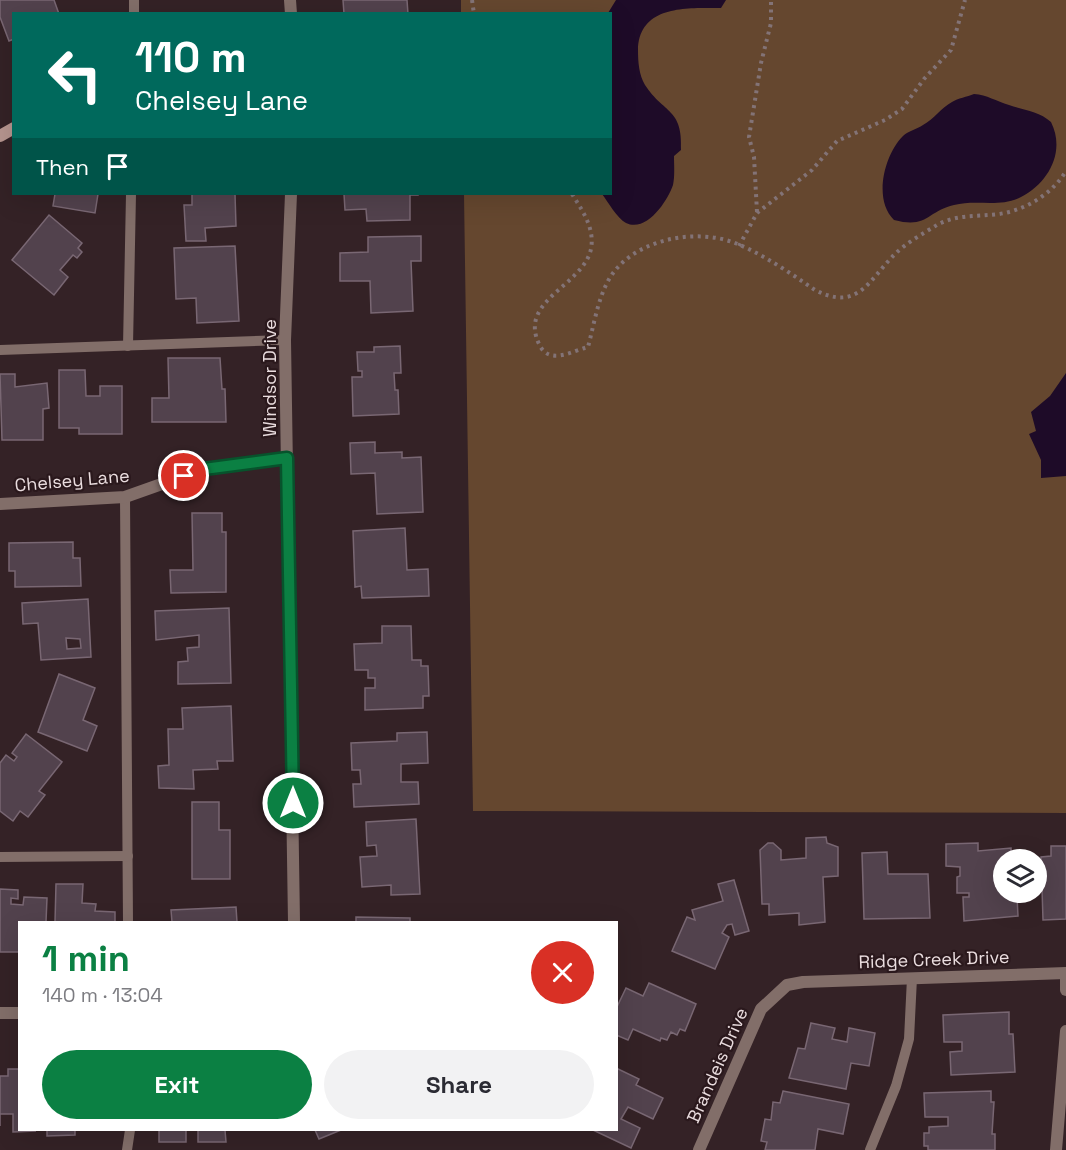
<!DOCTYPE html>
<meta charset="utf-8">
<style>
:root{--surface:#fff;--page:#f2f2f3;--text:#2b2b33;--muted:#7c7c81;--accent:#0b8043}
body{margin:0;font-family:"Space Grotesk",sans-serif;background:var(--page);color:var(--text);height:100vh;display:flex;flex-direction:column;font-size:22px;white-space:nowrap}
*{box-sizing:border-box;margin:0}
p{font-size:20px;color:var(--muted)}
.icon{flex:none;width:33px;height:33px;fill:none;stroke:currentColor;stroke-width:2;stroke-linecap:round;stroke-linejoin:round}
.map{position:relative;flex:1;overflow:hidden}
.side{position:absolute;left:18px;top:921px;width:600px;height:210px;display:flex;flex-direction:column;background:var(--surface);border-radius:0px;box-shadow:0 6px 24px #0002}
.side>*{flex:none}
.banner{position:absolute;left:12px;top:12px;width:600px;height:183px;border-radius:0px;box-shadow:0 6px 24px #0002;background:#00695c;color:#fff;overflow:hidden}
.controls{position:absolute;left:993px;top:849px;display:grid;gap:12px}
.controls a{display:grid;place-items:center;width:54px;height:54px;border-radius:50%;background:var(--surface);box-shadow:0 6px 24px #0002;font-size:30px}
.pin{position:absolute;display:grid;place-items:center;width:51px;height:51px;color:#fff;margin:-26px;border:3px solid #fff;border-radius:50%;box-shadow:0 2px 6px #0007}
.me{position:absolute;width:66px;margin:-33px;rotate:0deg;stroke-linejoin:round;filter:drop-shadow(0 0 4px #0008)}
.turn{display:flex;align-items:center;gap:21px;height:126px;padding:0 24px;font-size:27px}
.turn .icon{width:78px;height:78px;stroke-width:2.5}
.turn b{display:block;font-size:42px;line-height:51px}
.then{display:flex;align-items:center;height:57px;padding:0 24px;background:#0003;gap:12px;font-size:22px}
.round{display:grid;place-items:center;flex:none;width:63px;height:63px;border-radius:32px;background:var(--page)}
.head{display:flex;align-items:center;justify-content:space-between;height:102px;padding:0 24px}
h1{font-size:36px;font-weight:800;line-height:45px;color:var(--accent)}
.button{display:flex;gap:12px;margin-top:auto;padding:12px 24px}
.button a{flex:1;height:69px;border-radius:36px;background:var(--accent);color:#fff;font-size:24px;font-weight:800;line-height:69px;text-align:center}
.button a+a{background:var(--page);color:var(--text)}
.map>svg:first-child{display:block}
.green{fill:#65472f}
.water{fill:#1e0b28}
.building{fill:#52424d;stroke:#796773;stroke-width:1.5;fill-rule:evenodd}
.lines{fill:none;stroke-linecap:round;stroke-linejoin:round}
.path{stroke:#837376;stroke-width:4;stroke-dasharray:3 4.5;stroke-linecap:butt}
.lane{stroke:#826e69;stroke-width:10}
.street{stroke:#826e69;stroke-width:12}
.secondary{stroke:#b6958f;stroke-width:12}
.route-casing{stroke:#07532c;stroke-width:15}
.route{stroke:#0b8043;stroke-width:10}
.labels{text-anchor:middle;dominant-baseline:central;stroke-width:4.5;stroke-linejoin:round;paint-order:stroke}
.street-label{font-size:18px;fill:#eadddf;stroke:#2a181c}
</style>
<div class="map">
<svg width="1066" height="1150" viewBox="0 0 1066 1150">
<rect width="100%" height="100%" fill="#342226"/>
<!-- green -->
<path class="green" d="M461,0H1066V813L473,811L464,194H610V14L461,13Z"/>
<!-- water -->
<g class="water">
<path d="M616,0H726L721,8C689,8 639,4 638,50C638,62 639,75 645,85C664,114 683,108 681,150L674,156C674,165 675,176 673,185C668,200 647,233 626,223C617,218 608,202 602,194H610V14L608,13Z"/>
<path d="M974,94C987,95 996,101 1009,105C1023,110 1039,111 1051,122C1066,152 1048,183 1021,197C1000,208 976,199 954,205C927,211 928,229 894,220C873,200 884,155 903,136C908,131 917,129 923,125C934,119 941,108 952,102C958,98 967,97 974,94Z"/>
<path d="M1066,373V476L1041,478V460L1029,434L1036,431L1031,412L1050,396Z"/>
</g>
<!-- building -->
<g class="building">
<path d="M0,0H54L59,14H14V39L9,41L0,17Z"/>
<path d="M343,0H407L408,14H344Z"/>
<path d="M55,194H98L95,213L53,206Z"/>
<path d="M192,194H235L236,226L205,228L206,241H186L184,205H192Z"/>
<path d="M344,194H418V195H410V220L367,221L366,209L345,210Z"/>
<path d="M49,215L82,243L78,248L82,252L77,258L73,255L60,270L68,277L54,295L12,260Z"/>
<path d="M421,236V261H411L413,311L371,313L370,281H340V253L368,252V237Z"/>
<path d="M235,246L239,321L197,323L196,298L176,299L174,248Z"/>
<path d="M400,346L401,373H394L395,390H398L399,414L353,416L352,377H362V371H358L357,352H374V347Z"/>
<path d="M168,358H220L222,389H225L226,422H152V398H169Z"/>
<path d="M59,370H85L86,396H100V386H122V434H79V428H59Z"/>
<path d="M0,374H15V387L47,383L49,408L43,409V440H2Z"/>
<path d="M375,442V453L402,452V458L421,457L423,512L377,514L375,473L351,474L350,443Z"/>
<path d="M192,513H222V532H226V592L171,593L170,570H193Z"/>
<path d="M405,528L407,570L428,569L429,596L362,598L361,586L355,587L353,531Z"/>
<path d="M73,542V558H80L81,586L15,587V571H9V543Z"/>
<path d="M88,599L91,657L41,660L38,623L23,624L22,603ZM66,638L80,639L81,648L67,649Z"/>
<path d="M229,608L231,683L178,684V662L188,661L187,648L199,647V635L156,640L155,611Z"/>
<path d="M382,626H411L412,660H421V666H428L429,696H423V708L365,710V688H375V678H368V670H355L354,644L382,643Z"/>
<path d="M59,674L95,688L83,720L97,726L87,751L38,732Z"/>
<path d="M231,706L233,761H217L218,769L193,770L194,789L159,788L158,766L169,765L168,729H183L182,708Z"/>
<path d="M427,732L428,763L401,764V782H418L419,804L354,807L353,784H361L360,770H352L351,743L397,741V733Z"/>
<path d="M26,734L62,762L39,791L45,795L28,817L20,811L13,821L0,811V763L6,755L14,761L17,757L12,753Z"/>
<path d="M192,802H219V830H230V879H192Z"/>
<path d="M416,819L420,894L391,895V885L362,887L360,857L377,856L376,845L367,846L366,822Z"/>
<path d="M826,837L827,843L838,847V876L823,877L825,922L799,925V913L769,915V904H762L760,850L768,843H773L781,850V860L806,858V838Z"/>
<path d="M978,843V851L1011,848V860H1004V892H1006V896H1017L1018,916L964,921L963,897H969V893H957V877L960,876V867L946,866V844Z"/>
<path d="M1051,846H1066V919L1043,920L1041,857L1051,856Z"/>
<path d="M887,852L888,874H928L930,918L864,919L862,853Z"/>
<path d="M734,880L749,931L735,935L732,924L727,925L722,933L729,937L715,969L672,951L687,917L695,920L692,910L723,901L718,884Z"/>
<path d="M56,884H83L82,903L96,904L95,911L115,912V922H55Z"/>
<path d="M0,889L18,890V899L11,898V904L23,905L24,897L47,898L46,922H20V952H0Z"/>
<path d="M236,907L237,922H172L171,910Z"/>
<path d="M356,917L410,918V922H356Z"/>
<path d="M649,983L696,1004L685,1031L680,1029L677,1035L671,1032L667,1040L661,1038L660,1041L633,1029L628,1040L616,1035V1009L626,988L643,996Z"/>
<path d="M1009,1012V1034H1013L1015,1072L951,1075L950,1052L962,1051V1042H944L943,1015Z"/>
<path d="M811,1023L835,1028L832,1039L847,1042L849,1028L875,1033L869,1066L851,1063L846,1089L789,1078L798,1048L805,1049Z"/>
<path d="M616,1068L639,1079L636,1085L663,1098L653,1119L628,1107L621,1119L640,1128L631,1148L593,1130H616Z"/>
<path d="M8,1069H20V1130L36,1131L13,1132V1114H0V1126V1076H8Z"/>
<path d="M783,1091L849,1104L843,1134L818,1129L815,1150H765L767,1142L761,1141L765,1119L771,1120L773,1102L780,1103Z"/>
<path d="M991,1091V1102H994L992,1134H995V1150H928V1146H924V1133H929V1127L948,1126V1117H925L924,1093Z"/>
<path d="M47,1130H75V1135L47,1136Z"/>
<rect x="159" y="1130" width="27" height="12"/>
<path d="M198,1130H225L226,1142H198Z"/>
<path d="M315,1130H341L319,1139Z"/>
</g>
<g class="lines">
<!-- path -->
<g class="path">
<path d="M472,0L474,14"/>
<path d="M572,194C582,210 595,228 591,249C583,286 518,300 539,344C549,366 572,351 588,347C594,325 597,302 608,281C630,240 694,227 735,243C763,254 790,273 815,290C858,312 868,281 895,254C906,243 924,233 937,225C957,214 976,217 999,214C1026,210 1052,194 1066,171"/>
<path d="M757,212L754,157L749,137L761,63L771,23V0"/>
<path d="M739,246L757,213L812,170L837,141L885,120L902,109L924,79L951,50L965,0"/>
</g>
<!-- lane -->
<g class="lane">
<path d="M134,0V14"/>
<path d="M128,346L131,194"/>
<path d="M0,350L285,340"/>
<path d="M125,497L128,922"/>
<path d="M0,857L128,856"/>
<path d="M127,1150L130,1130"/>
<path d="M870,1150L896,1086L909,1039L912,978"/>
</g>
<!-- street -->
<g class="street">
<path d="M290,0L291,14"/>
<path d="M291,194L285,340L294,922"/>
<path d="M0,504L125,497L204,469L287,458"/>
<path d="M1066,973V990"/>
<path d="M0,1013H20"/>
<path d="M699,1150L761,1009L787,985L803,982L1066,973"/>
<path d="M1056,1150L1066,1031"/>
</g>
<!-- secondary -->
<path class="secondary" d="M0,136L14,128"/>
</g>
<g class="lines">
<defs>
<path id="route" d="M184,476L204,469L287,458L293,803"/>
</defs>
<!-- route casing -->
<use href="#route" class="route-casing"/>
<!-- route -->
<use href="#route" class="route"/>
</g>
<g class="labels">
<!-- street labels -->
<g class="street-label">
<text transform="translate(269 378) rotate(-90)">Windsor Drive</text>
<text transform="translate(72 480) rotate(-5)">Chelsey Lane</text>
<text transform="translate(934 959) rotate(-2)">Ridge Creek Drive</text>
<text transform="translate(717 1065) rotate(-66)">Brandeis Drive</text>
</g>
</g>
</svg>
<div class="controls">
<a><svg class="icon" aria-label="layers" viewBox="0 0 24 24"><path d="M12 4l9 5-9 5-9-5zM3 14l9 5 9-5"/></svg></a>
</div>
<div class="pin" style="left:184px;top:476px;background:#d93025"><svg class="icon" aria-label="arrive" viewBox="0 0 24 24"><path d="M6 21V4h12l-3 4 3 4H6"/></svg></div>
<svg class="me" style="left:293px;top:803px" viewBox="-20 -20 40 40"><circle r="17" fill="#0b8043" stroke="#fff" stroke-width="3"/><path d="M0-11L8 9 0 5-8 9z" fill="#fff"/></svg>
<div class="banner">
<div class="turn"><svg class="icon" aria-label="left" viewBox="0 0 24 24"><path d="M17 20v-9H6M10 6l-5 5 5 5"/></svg><div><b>110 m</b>Chelsey Lane</div></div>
<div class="then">Then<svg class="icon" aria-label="arrive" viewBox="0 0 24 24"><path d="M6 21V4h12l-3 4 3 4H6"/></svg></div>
</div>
<section class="side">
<div class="head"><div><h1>1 min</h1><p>140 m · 13:04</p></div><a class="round" style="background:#d93025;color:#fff"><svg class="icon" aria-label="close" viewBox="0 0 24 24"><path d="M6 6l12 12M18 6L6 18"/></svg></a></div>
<div class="button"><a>Exit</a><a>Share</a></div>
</section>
</div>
